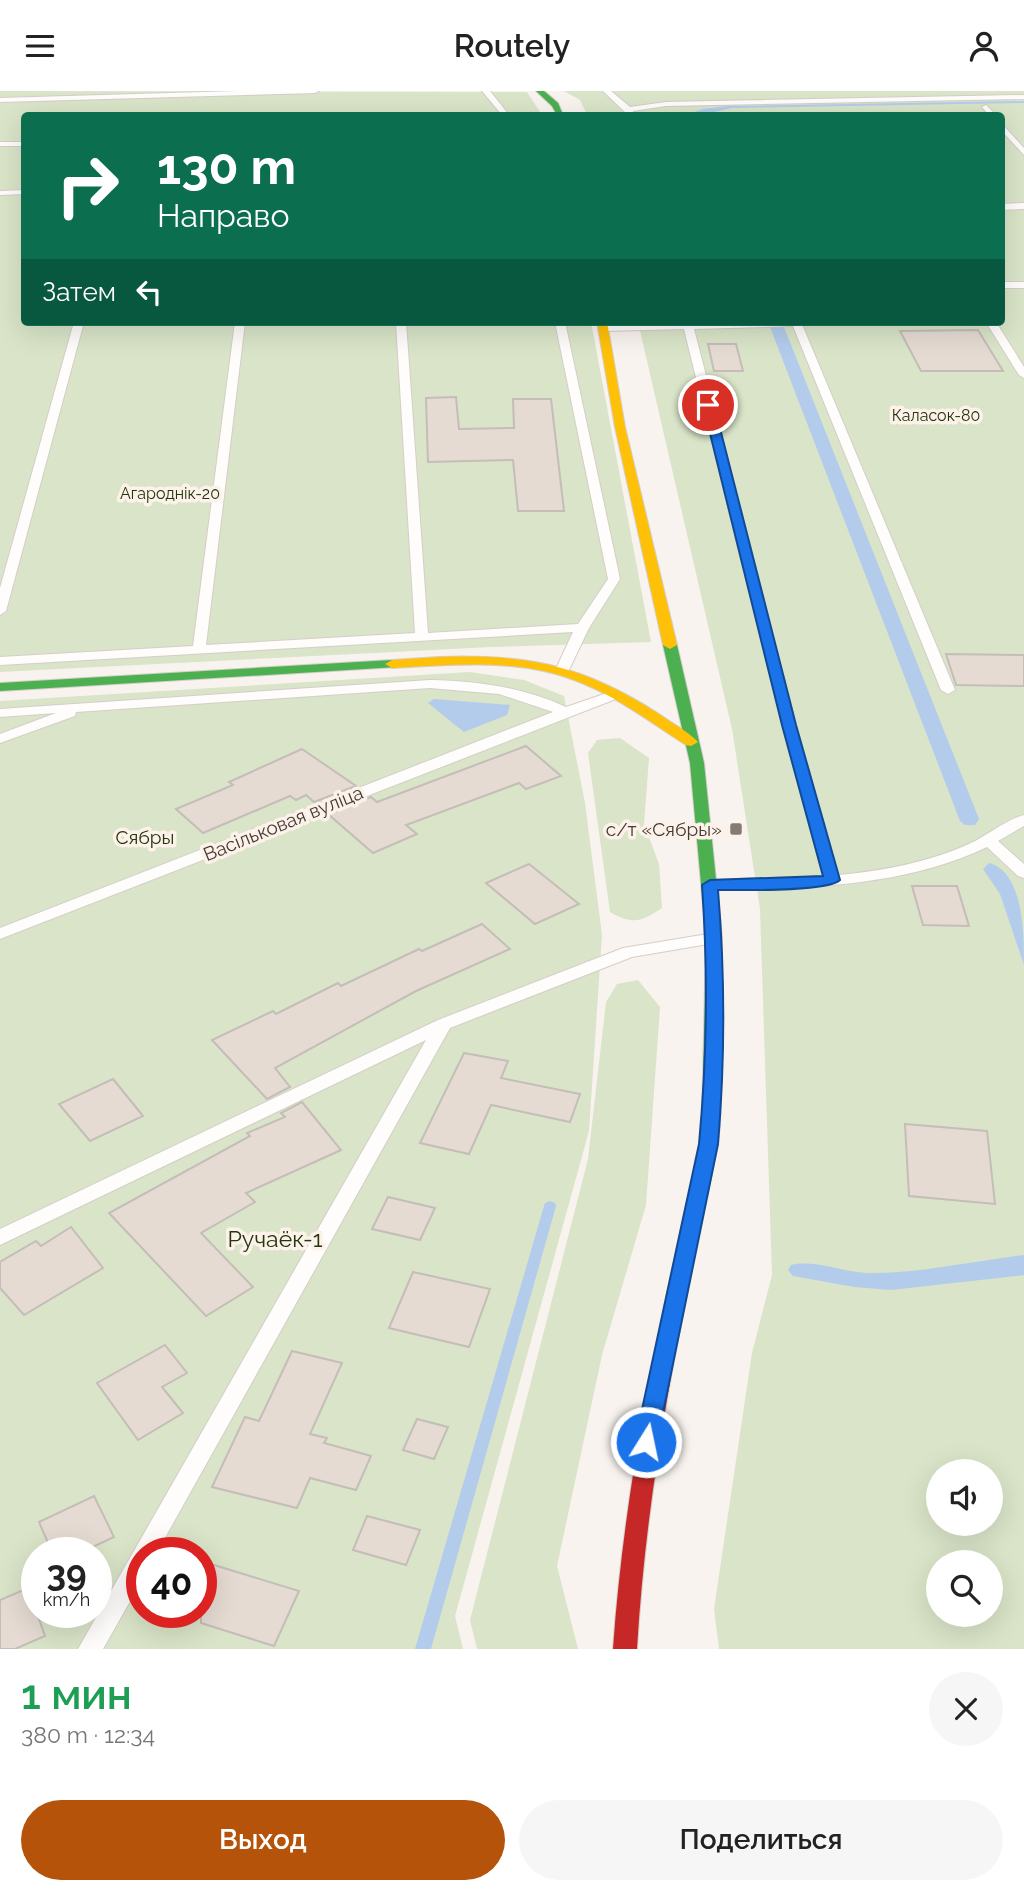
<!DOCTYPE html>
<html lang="ru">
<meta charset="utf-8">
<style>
:root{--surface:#fff;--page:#f6f6f6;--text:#222;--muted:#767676;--accent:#b45309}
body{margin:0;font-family:Raleway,sans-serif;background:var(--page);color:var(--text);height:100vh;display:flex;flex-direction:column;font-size:26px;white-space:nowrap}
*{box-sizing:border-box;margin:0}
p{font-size:23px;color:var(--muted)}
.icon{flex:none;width:38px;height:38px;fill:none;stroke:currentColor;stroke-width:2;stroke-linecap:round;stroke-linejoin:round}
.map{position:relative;height:1558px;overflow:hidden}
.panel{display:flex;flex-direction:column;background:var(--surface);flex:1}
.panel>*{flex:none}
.top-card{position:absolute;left:21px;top:21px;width:984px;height:214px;border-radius:7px;box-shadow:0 7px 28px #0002;background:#0b6e4f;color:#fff;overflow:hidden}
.controls{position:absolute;left:926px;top:1368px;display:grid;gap:14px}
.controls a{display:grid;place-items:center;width:77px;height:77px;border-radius:50%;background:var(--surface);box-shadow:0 7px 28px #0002;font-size:35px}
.speed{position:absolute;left:21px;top:1446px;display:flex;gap:14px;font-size:35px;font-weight:700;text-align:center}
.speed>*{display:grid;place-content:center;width:91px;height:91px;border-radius:50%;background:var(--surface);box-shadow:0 7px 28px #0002;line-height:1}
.speed small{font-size:18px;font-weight:400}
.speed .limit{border:10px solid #d22;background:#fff;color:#111}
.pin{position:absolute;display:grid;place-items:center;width:60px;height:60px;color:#fff;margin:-30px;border:4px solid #fff;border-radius:50%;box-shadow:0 2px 7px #0007}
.me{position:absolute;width:77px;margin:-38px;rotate:10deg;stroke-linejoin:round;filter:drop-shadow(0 0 5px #0008)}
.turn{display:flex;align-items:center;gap:24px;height:147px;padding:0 21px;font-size:32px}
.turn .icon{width:91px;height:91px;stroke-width:2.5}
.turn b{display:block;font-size:49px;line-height:60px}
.then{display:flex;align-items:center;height:66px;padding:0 21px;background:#0003;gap:14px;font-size:26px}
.round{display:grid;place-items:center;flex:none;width:74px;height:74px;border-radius:37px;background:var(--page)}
.head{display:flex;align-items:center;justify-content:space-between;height:119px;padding:0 21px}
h1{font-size:42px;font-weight:600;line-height:52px;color:#1e9e55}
.button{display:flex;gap:14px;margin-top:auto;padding:14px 21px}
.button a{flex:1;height:80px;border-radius:42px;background:var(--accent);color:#fff;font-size:28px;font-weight:600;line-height:80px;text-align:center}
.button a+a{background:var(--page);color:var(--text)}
header{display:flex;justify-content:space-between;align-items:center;height:91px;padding:0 21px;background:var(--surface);font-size:32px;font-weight:600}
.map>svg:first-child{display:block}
.green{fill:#d9e4c8;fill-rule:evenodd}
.water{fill:#b3ccec}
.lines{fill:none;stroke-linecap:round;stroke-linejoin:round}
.stream{fill:#b3ccec;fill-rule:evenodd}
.building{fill:#e5dbd2;stroke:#c4bdb8;stroke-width:2}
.lane-casing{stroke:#d5cec8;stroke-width:2}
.fast-casing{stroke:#d5cec8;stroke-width:2}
.slow-casing{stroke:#d5cec8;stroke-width:2}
.jam-casing{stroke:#d5cec8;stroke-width:2}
.lane{fill:#fefdfc;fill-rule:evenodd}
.fast{fill:#4caf50;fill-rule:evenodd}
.slow{fill:#ffc107;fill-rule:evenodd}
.jam{fill:#c62828;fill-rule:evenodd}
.route{fill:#1a73e8;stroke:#114b97;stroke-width:2}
.poi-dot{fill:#837b74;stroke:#fcf2ea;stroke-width:2.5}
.labels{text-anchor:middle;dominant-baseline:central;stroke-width:7;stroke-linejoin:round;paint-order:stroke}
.far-park-label{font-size:16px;fill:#24350d;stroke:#fcf2ea}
.street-label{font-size:19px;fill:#443a33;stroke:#fcf2ea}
.poi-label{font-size:19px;fill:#443a33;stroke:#fcf2ea;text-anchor:end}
.park-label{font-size:19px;fill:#24350d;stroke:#fcf2ea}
.near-park-label{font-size:23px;fill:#24350d;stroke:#fcf2ea}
</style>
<header><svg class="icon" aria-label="menu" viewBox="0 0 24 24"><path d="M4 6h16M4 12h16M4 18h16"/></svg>Routely<svg class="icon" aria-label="person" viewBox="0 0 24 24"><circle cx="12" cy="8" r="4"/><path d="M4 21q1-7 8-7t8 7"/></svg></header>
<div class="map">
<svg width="1024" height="1558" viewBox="0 0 1024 1558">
<rect width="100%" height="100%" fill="#f8f3ee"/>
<!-- green -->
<g class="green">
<path d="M0,0L527,1L542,24H24V231H591L651,551L491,556L0,581Z"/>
<path d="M564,0H1024V1558H719L714,1518L752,1262L772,1184L760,818L732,638L638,231H1001V24H587L580,9ZM938,1381H990V1433H938ZM938,1472H990V1524H938Z"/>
<path d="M470,581L524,589L564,605L585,712L602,844L589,1040L455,1525L463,1558H0V610ZM37,1461H96V1521H37ZM142,1461H201V1521H142Z"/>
<path d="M620,647L649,667L644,733L659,773L662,817C641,831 633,834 610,821L588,662L597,649Z"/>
<path d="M638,889L660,916L646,1114L602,1264L557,1475L578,1558H477L470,1529L588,1068L606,911L617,893Z"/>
</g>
<!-- water -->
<g class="water">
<path d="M1024,10V12L732,17L701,24H686L703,18L728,15Z"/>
<path d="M774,234L784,236L979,728L975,734H965L960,730L770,236Z"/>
<path d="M434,608L510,614L507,624L464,641L428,612Z"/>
<path d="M989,772C1024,781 1024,844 1024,874L1000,803L983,778Z"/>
<path d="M1024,1164V1184L891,1199L854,1196L793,1185L788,1179L791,1174C814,1168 843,1181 867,1182C915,1183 975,1170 1024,1164Z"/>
</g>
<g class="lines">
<!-- stream -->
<path class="stream" d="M550,1110L555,1112L556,1115L431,1558H415L544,1115L545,1112Z"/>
</g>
<!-- building -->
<g class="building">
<path d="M978,239L1003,280H921L900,240Z"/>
<path d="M708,253H736L743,280H714Z"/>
<path d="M456,306L459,338L514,337L513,308H551L564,420H518L513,369L428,371L426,307Z"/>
<path d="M946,563L1024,564V595L956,594Z"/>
<path d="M526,655L561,685L526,698L519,692L406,734L417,743L373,762L328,723L371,706L377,711Z"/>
<path d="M302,658L356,695L314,711L306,704L296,709L290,705L203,742L176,718L233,694L229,691Z"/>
<path d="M529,773L579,813L535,833L486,792Z"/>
<path d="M912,795H957L969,835L923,834Z"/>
<path d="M482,833L510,858L416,900L275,977L290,996L267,1008L212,949L273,920L276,923L338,892L341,895L419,858L422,860Z"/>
<path d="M464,962L508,970L501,987L580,1003L570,1031L491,1014L469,1063L420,1052Z"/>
<path d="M113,988L143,1025L90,1050L59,1013Z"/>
<path d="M302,1011L341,1059L246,1102L255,1111L201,1142L253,1196L206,1225L109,1122L250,1045L247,1042L285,1026L281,1022Z"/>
<path d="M905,1033L987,1040L995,1113L909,1105Z"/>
<path d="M388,1106L435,1117L420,1149L372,1138Z"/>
<path d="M71,1136L103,1177L24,1224L0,1197V1171L36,1150L41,1155Z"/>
<path d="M413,1181L490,1198L469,1256L389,1237Z"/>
<path d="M165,1254L187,1282L162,1296L183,1322L138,1349L97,1292Z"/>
<path d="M292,1260L342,1272L310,1343L327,1347L324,1352L371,1365L356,1399L310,1387L297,1417L212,1396L245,1326L259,1330Z"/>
<path d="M417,1328L448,1336L434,1368L403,1359Z"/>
<path d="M94,1405L114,1446L82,1461H52L39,1431Z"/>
<path d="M367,1425L420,1439L406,1474L353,1459Z"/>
<path d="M201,1470L299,1500L274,1555L201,1532Z"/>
<path d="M28,1497L45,1545L15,1558H0V1509Z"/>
</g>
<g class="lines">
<defs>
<g id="lane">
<path d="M239,0H319L315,2L0,11V7Z"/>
<path d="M482,0H490L509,24H502Z"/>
<path d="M603,0H611L630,16L666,11L1024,4V8L666,15L633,20L634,24H628Z"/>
<path d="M986,14L996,24H989L982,16Z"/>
<path d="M1001,32L1024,57V64L1001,39Z"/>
<rect x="0" y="51" width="24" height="4"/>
<path d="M24,99V103L0,104V100Z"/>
<path d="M1024,112V118L1001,119V113Z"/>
<rect x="1001" y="191" width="23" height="6"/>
<path d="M74,231H84L6,520L0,524V497Z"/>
<path d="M235,231H245L206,554L415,542L396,231H406L428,542L578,533L608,488L555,231H565L620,488L589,537L567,583H557L555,580L573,541L0,574V566L193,555Z"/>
<path d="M682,231H801L955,599L948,603L941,599L793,235L694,238L796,634L838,784C883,780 930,771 971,752C988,744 1005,729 1024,724V735L998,750L1024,773V787L1018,785L987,756C902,797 802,797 710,799L702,794L710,789L823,785L782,634L684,238L603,240L598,237L603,234Z"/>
<path d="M986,231H996L1024,276V287L1019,284Z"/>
<path d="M430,589C477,590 522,596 566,616L616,599L623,603L621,606L0,848V837L553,621L499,603L430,597L76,621L75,625L0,652V643L56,622L0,626V618Z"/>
<path d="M714,842L720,843L722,847L720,851L632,866L450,937L157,1461H142V1489L103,1558H78L426,949L0,1154V1138L438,929L623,857Z"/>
</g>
<g id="fast">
<path d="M536,0H544L558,12L563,24H557L552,15Z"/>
<path d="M670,550L677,554L704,672L722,847L720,1033L718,1038H704L702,1033L706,847L690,672L663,554Z"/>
<path d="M392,569L399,573L397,576L0,600V592Z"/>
</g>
<g id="slow">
<path d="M597,231H607L625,336L677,554L670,558L663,554L615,336Z"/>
<path d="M439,566C528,563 583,574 659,623C671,632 688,640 698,651L691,655L686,654C650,631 615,604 574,589C516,567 453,574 392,577L385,573L392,569Z"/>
</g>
<path id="jam" d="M711,1026L718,1028L720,1033L718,1053C682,1221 647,1387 637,1558H613C625,1386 662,1220 700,1053L704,1028Z"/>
</defs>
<!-- lane casing -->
<use href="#lane" class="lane-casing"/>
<!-- fast casing -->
<use href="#fast" class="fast-casing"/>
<!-- slow casing -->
<use href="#slow" class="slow-casing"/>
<!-- jam casing -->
<use href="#jam" class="jam-casing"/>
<!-- lane -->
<use href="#lane" class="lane"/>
<!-- fast -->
<use href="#fast" class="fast"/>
<!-- slow -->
<use href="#slow" class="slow"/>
<!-- jam -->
<use href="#jam" class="jam"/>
</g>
<!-- route -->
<path class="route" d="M708,311L714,314L796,634L840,789C828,801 740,799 718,799C725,883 725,969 718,1053L657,1351L654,1357L646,1360L638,1357L635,1351L699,1053C707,968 708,880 702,794L710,789L823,785L782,634L703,314Z"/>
<!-- markers -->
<rect class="poi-dot" x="729" y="731" width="14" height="14" rx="3.5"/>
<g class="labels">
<!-- far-park labels -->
<g class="far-park-label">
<text x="936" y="324">Каласок-80</text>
<text x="170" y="402">Агароднік-20</text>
</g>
<!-- street labels -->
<g class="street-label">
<text transform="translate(283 732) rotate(-22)">Васільковая вуліца</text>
</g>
<!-- poi labels -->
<g class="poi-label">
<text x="722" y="738">с/т «Сябры»</text>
</g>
<!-- park labels -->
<g class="park-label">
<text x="145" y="746">Сябры</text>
</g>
<!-- near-park labels -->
<g class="near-park-label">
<text x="275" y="1147">Ручаёк-1</text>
</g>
</g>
</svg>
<div class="controls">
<a><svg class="icon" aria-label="sound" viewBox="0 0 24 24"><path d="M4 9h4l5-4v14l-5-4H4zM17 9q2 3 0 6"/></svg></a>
<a><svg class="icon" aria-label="search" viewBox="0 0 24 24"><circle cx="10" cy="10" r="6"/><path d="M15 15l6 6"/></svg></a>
</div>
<div class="speed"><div>39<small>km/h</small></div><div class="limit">40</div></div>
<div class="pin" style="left:708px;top:314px;background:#d93025"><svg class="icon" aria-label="arrive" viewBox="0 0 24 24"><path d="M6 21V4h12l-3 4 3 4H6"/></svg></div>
<svg class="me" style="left:646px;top:1351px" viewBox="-20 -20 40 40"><circle r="17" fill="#1a73e8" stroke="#fff" stroke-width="3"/><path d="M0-11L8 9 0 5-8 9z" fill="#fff"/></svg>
<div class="top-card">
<div class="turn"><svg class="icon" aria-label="right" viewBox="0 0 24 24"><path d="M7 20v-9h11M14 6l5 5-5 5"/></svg><div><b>130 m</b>Направо</div></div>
<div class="then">Затем<svg class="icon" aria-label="left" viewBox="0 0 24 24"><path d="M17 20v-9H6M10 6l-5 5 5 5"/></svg></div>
</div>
</div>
<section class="panel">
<div class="head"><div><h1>1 мин</h1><p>380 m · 12:34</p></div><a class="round"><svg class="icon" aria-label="close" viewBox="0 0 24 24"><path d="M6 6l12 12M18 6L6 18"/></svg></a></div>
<div class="button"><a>Выход</a><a>Поделиться</a></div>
</section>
